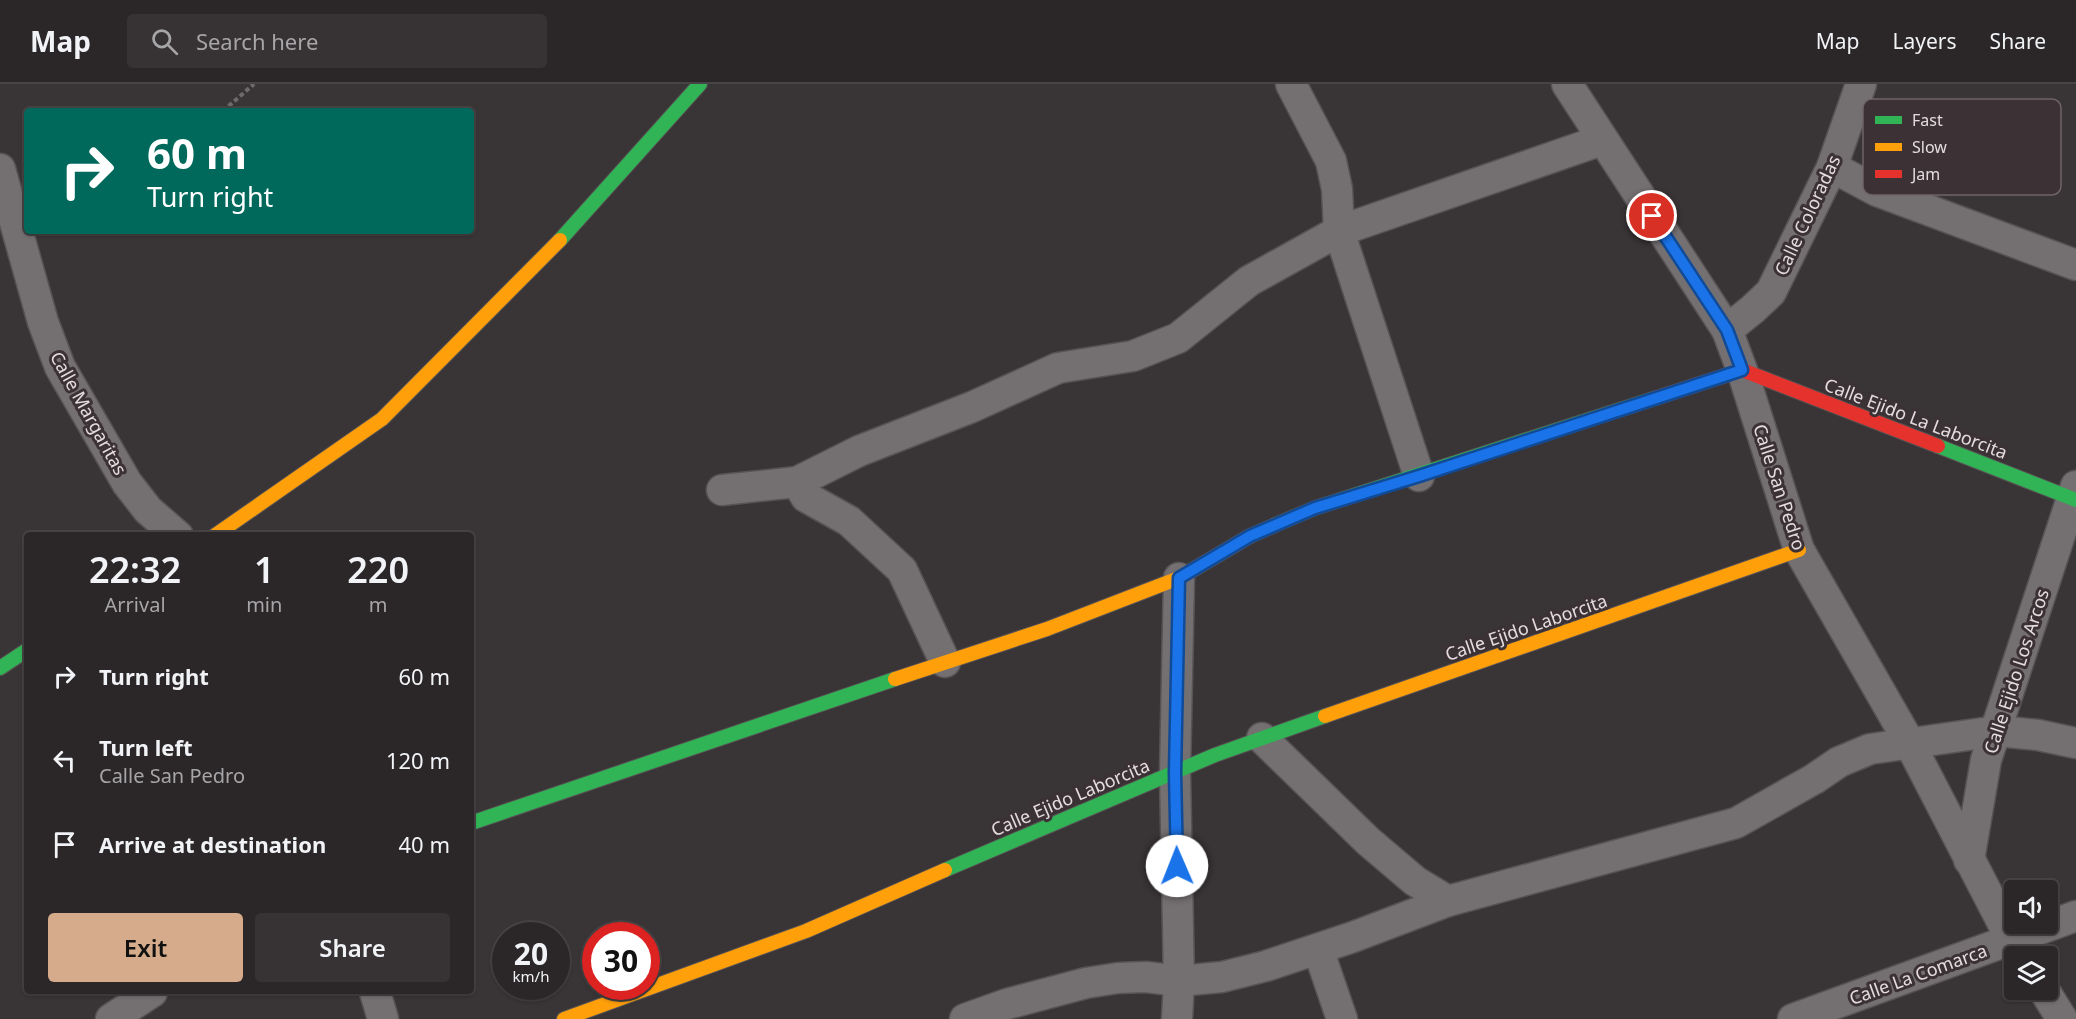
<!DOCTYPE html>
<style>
:root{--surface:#2b2728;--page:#373334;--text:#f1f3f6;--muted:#a6a5a8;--line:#474445;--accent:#d6ab8b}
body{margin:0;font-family:"Noto Sans",sans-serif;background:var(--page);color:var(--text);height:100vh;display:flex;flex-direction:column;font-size:22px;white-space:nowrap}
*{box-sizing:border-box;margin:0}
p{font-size:20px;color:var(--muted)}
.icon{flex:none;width:33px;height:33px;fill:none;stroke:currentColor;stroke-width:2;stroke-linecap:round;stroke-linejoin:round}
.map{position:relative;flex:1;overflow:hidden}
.panel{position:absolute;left:24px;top:448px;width:450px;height:462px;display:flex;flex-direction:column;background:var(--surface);border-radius:6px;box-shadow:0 2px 4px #0004,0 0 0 2px var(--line)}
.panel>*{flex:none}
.hud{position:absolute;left:24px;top:24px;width:450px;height:126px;border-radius:6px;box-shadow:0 2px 4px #0004,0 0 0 2px var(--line);background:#00695c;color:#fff;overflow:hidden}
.controls{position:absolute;left:2004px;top:796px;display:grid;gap:12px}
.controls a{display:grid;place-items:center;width:54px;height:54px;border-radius:6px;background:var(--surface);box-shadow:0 2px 4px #0004,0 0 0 2px var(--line);font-size:30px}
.speed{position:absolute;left:492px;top:838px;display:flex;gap:12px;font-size:30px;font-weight:700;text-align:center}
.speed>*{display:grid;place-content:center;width:78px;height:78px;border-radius:50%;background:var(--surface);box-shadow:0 2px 4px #0004,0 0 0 2px var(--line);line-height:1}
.speed small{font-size:15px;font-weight:400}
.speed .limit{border:9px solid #d22;background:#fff;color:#111}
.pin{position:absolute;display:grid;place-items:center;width:51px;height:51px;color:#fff;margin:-26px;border:3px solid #fff;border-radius:50%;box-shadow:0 2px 6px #0007}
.me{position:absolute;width:66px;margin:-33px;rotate:359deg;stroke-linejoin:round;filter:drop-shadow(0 0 4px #0008)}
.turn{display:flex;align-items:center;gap:21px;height:126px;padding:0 24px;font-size:27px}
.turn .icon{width:78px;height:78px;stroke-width:2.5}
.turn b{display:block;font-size:42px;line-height:51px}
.eta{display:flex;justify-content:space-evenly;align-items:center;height:102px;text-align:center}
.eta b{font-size:36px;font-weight:600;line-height:42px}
.action{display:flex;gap:12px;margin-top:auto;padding:12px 24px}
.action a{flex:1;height:69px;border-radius:6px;background:var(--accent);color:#111;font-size:24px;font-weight:600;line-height:69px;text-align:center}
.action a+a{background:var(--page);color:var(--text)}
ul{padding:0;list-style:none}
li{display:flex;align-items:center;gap:18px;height:84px;padding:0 24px}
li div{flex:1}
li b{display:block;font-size:22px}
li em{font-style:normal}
header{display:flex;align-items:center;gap:36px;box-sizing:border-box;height:84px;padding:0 30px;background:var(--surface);border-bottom:2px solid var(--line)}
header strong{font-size:28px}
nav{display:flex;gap:33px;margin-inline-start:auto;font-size:21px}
.search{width:420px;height:54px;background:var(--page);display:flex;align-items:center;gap:15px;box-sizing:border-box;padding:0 21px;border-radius:6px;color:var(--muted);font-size:22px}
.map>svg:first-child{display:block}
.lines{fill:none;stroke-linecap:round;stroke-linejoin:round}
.street-casing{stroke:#575254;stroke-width:33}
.fast-casing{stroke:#575254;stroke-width:16}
.slow-casing{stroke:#575254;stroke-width:16}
.jam-casing{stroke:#575254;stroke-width:16}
.path{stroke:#6e6a6b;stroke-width:4;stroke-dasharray:4.5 3;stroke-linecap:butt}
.street{stroke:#747072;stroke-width:30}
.fast{stroke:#30b455;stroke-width:14}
.slow{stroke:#ff9f0a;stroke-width:14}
.jam{stroke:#e5322d;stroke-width:14}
.route-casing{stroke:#114b97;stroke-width:15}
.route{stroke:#1a73e8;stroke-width:10}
.labels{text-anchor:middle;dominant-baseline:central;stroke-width:6;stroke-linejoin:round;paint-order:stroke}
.street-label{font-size:18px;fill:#e4dcdf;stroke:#3c3135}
.key{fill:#3c3135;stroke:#6e6468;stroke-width:1.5}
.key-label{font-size:16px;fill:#e4dcdf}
</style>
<header>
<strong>Map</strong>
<div class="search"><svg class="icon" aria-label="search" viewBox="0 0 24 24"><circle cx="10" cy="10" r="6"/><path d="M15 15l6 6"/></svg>Search here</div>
<nav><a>Map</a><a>Layers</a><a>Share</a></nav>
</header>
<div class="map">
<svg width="2076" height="935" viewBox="0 0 2076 935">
<rect width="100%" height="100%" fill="#393436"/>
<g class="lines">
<defs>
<g id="street">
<path d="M1291,0L1331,77L1337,105L1339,147L1419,392"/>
<path d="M1567,0L1727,246L1742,286L1799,466L1909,658L2012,857L2023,873"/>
<path d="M1832,83L1877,107L2076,181"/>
<path d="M0,85L43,238L60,283L127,399L148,426L178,452"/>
<path d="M1727,246L1753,225L1771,208L1832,83L1861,0"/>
<path d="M797,398L806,413L849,437L902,486L945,578"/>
<path d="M722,406L797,398L859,367L972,323L1058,284L1133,272L1178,254L1249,197L1339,147L1602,56"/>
<path d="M1262,654L1368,757L1415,797L1448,817"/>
<path d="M1969,776L1986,676L2076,402"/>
<path d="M1318,865L1342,935"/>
<path d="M2044,906L2062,935"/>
<path d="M375,908L383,935"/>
<path d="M111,935L152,908"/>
<path d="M965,935L1007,920L1086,899L1118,894L1146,893L1179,897L1222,893L1266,882L1353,853L1448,817L1736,739L1814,695L1839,678L1870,665L1997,647L2038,651L2076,659"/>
<path d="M1177,935L1179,897L1175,689L1179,494"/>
<path d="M1793,935L2076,832"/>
</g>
<g id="fast">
<path d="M560,156L700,0"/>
<path d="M1938,362L2076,416"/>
<path d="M1275,441L1315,424L1656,314"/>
<path d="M0,584L27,566"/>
<path d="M471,739L895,595"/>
<path d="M945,786L1215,671L1325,632"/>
</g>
<g id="slow">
<path d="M214,452L382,335L560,156"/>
<path d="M895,595L1047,545L1179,494L1250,452L1275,441"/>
<path d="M1325,632L1799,466"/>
<path d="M564,935L806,847L945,786"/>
</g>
<path id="jam" d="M1656,314L1742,286L1938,362"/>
</defs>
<!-- street casing -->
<use href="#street" class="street-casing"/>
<!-- fast casing -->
<use href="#fast" class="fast-casing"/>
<!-- slow casing -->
<use href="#slow" class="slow-casing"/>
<!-- jam casing -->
<use href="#jam" class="jam-casing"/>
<!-- path -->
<path class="path" d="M223,27L254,0"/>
<!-- street -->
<use href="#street" class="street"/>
<!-- fast -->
<use href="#fast" class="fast"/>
<!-- slow -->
<use href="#slow" class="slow"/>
<!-- jam -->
<use href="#jam" class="jam"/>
</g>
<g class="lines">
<defs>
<path id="route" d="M1177,782L1175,689L1179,494L1250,452L1315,424L1419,392L1742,286L1727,246L1652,132"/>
</defs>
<!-- route casing -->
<use href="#route" class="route-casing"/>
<!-- route -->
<use href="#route" class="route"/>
</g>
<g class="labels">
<!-- street labels -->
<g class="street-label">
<text transform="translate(1807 131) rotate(-65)">Calle Coloradas</text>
<text transform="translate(89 329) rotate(61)">Calle Margaritas</text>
<text transform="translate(1916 334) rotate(21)">Calle Ejido La Laborcita</text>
<text transform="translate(1780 403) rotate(72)">Calle San Pedro</text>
<text transform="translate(1526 543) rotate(-19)">Calle Ejido Laborcita</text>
<text transform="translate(2016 587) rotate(-72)">Calle Ejido Los Arcos</text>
<text transform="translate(1070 713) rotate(-23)">Calle Ejido Laborcita</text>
<text transform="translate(1918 890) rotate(-20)">Calle La Comarca</text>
</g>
</g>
<!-- legend -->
<rect x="1863" y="15" width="198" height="96" rx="9" class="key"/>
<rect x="1875" y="32" width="27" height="8" fill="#30b455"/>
<rect x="1875" y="59" width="27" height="8" fill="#ff9f0a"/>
<rect x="1875" y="86" width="27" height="8" fill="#e5322d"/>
<g class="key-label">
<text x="1912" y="42">Fast</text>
<text x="1912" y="69">Slow</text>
<text x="1912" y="96">Jam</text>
</g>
</svg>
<div class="controls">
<a><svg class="icon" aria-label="sound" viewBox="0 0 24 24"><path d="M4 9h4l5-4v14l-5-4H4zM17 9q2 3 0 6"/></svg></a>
<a><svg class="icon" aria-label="layers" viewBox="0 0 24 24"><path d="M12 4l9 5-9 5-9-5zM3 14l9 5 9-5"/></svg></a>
</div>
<div class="speed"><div>20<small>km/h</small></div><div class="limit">30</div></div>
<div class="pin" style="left:1652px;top:132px;background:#d93025"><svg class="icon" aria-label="arrive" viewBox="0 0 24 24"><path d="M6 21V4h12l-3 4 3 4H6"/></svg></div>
<svg class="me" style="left:1177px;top:782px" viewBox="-20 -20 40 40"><circle r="19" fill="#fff"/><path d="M0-13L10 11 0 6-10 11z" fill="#1a73e8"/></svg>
<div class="hud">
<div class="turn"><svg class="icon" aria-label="right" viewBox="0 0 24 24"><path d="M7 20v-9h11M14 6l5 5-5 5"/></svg><div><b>60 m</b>Turn right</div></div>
</div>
<section class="panel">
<div class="eta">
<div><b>22:32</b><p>Arrival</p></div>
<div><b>1</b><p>min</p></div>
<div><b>220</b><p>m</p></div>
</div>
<ul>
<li><svg class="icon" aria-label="right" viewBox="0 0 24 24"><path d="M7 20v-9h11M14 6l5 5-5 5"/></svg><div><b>Turn right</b></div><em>60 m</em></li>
<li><svg class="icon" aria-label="left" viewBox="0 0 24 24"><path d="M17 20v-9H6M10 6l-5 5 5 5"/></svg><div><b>Turn left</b><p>Calle San Pedro</p></div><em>120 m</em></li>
<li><svg class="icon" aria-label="arrive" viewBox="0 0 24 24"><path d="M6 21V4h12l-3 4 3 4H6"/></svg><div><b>Arrive at destination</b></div><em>40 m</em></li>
</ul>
<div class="action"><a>Exit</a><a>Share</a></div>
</section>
</div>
